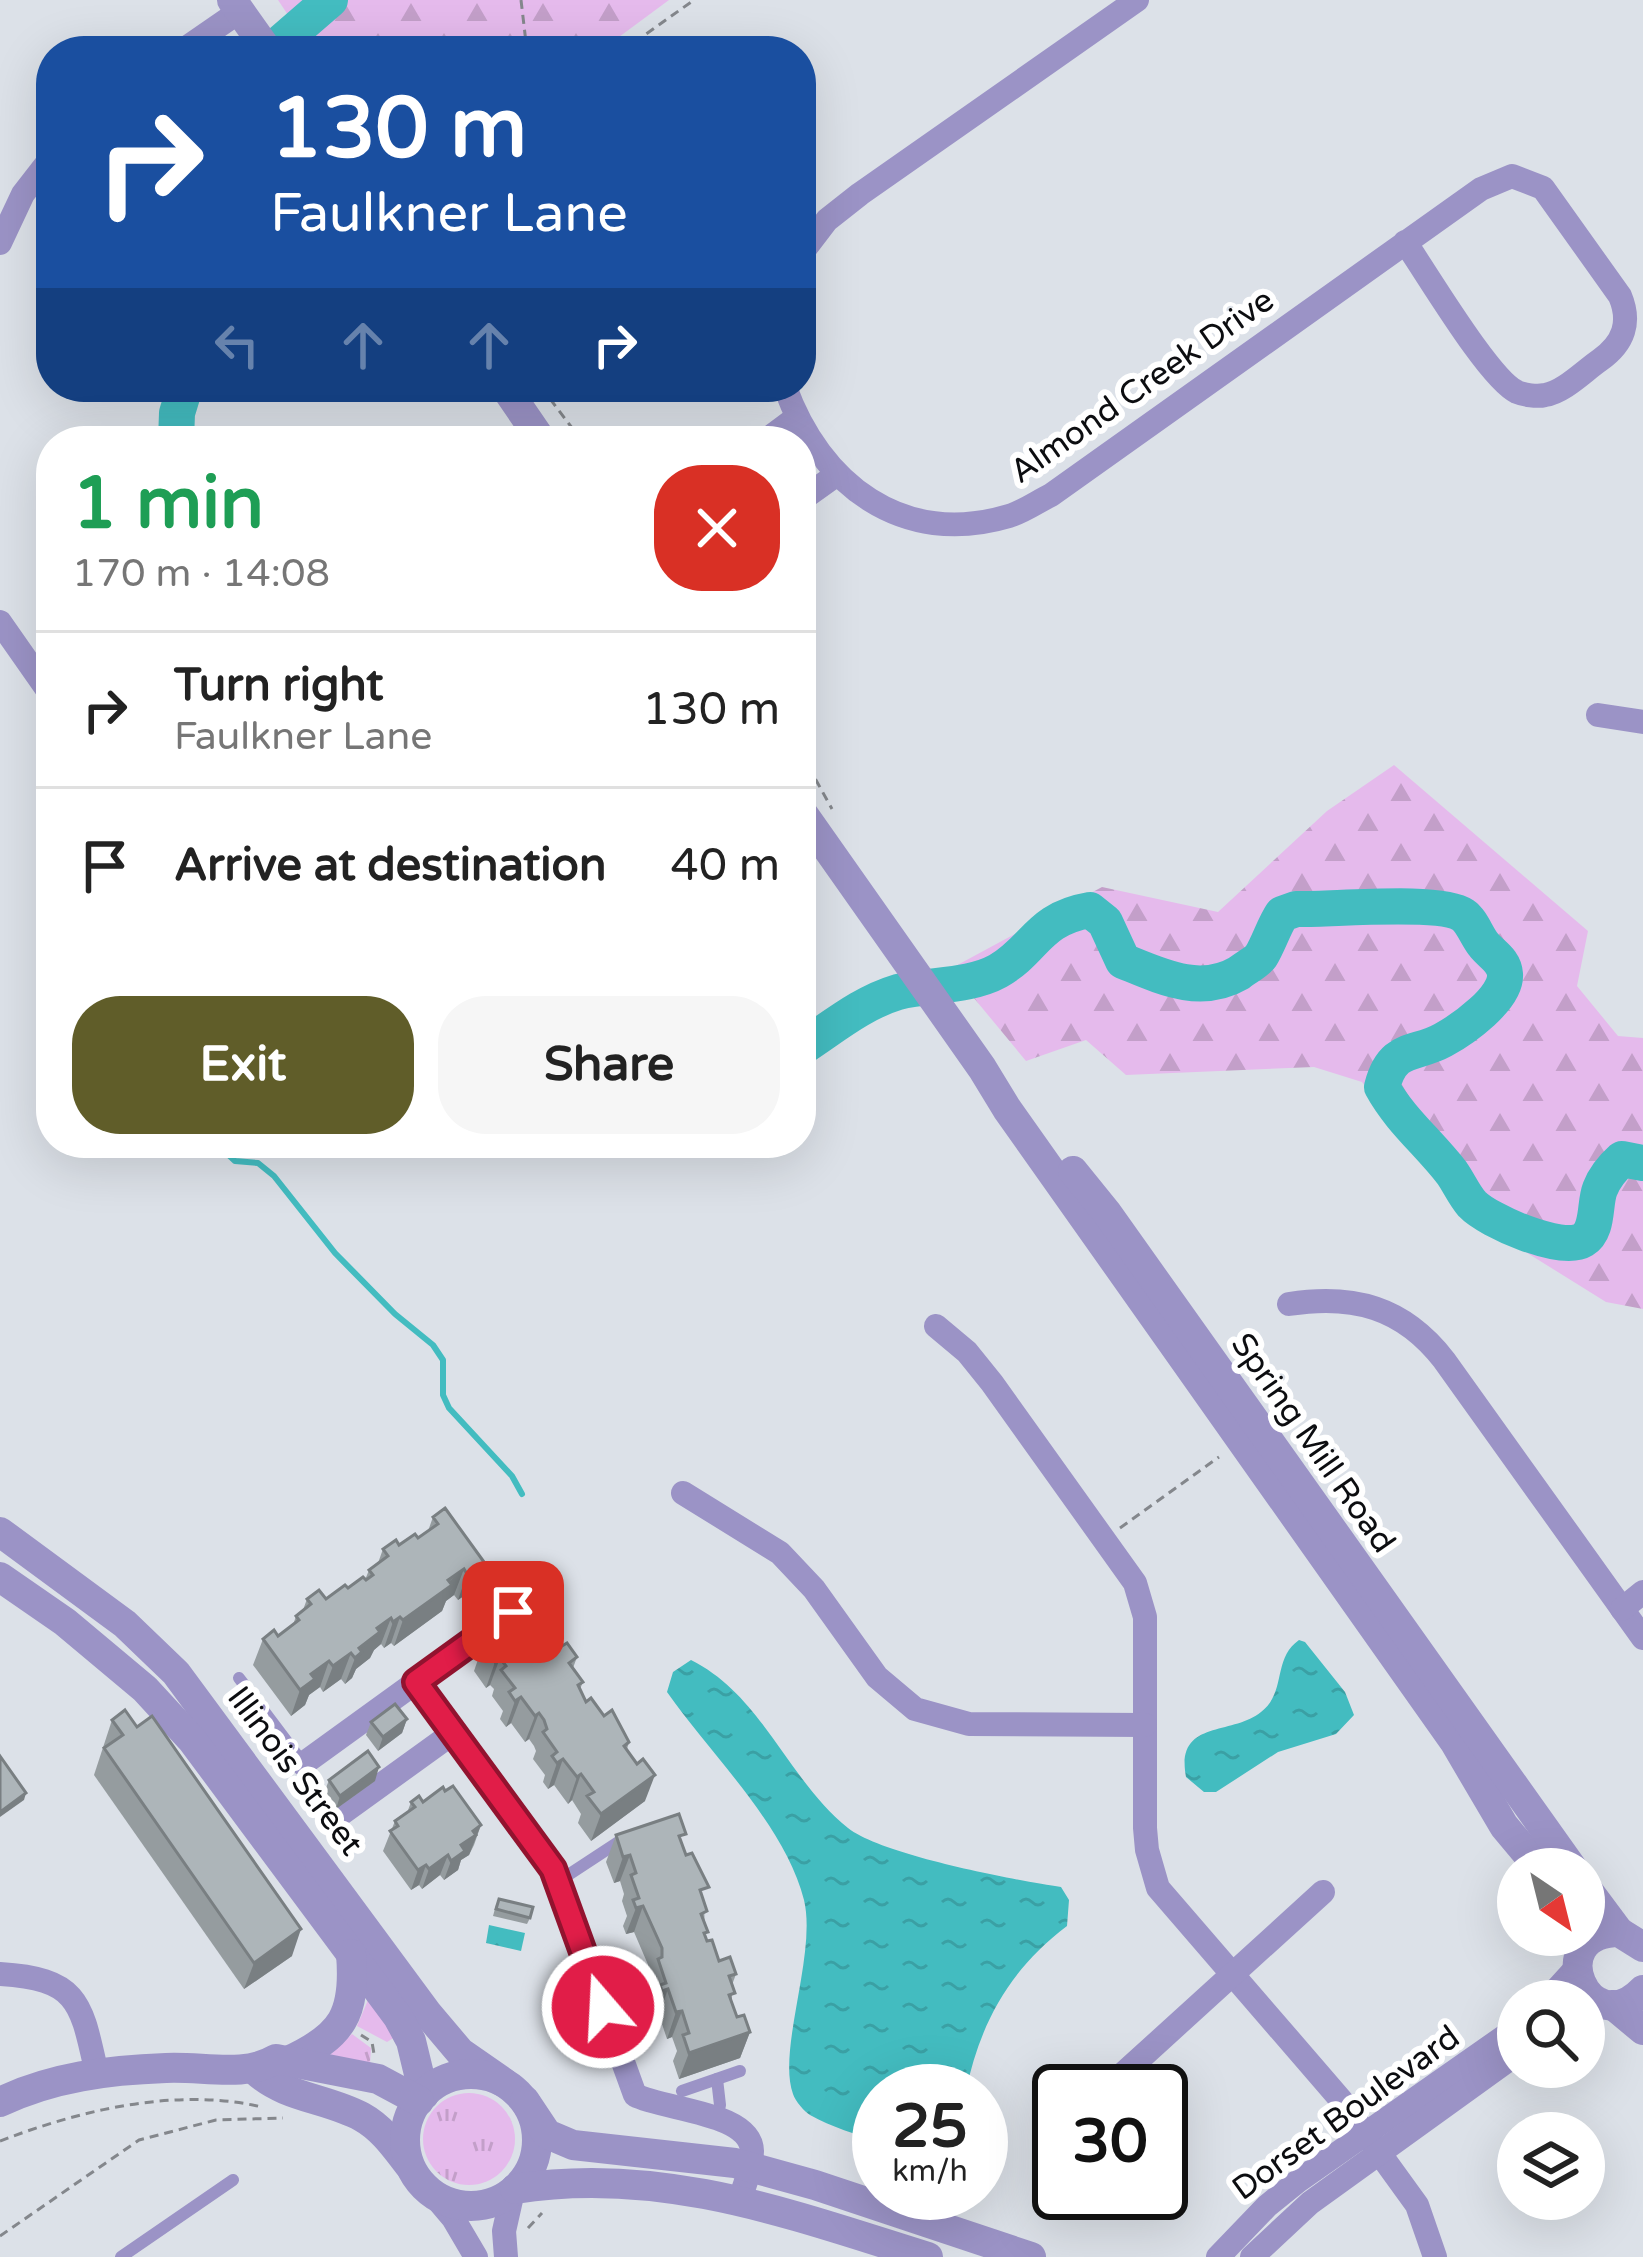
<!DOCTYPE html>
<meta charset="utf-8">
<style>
:root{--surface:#fff;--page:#f6f6f6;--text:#222;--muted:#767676;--line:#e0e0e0;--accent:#605d29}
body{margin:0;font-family:"Varela Round",sans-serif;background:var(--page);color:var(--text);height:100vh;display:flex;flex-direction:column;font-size:45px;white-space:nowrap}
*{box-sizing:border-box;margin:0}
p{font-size:39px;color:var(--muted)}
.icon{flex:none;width:66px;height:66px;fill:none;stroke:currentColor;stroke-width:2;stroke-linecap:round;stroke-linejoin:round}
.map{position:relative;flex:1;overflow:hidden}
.side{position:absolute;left:36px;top:426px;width:780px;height:732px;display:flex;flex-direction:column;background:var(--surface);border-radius:48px;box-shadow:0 12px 48px #0002}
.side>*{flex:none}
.top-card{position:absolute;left:36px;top:36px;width:780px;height:366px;border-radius:48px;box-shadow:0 12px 48px #0002;background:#1a4fa0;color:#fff;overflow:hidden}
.needle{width:78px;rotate:145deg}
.tools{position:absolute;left:1497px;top:1848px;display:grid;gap:24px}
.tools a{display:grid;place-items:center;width:108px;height:108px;border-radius:50%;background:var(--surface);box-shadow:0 12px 48px #0002;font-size:60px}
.speed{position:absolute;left:852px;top:2064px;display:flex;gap:24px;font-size:60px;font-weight:700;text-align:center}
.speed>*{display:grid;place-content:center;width:156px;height:156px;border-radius:50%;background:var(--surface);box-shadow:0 12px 48px #0002;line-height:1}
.speed small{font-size:30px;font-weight:400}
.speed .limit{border:6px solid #111;border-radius:18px;background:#fff;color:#111}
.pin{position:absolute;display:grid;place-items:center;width:102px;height:102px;color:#fff;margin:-51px;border-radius:24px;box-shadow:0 6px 18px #0006}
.me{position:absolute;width:132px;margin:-66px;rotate:341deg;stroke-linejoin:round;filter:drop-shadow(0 0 9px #0008)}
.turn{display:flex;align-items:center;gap:42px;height:252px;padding:0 36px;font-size:54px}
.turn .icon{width:156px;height:156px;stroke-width:2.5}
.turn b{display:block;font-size:84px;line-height:102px}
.lanes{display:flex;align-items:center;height:114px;padding:0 36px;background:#0003;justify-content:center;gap:60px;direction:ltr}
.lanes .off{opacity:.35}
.round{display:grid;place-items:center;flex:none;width:126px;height:126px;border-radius:48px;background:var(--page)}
.head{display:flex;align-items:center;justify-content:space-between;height:204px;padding:0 36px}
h1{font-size:72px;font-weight:800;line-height:90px;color:#1e9e55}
.button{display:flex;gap:24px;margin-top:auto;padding:24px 36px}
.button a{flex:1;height:138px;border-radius:48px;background:var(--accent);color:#fff;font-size:48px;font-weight:800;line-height:138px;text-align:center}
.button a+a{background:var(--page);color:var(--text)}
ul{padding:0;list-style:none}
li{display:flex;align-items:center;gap:36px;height:156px;padding:0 36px;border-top:3px solid var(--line)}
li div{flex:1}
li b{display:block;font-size:45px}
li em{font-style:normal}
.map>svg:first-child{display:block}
.grass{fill:url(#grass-tufts)}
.forest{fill:url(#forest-firs)}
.water{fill:url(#water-ripples)}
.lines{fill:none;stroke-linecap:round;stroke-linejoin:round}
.stream{stroke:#43bcc0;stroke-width:6}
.river{stroke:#43bcc0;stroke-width:36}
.path{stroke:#84878c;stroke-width:3;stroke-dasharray:9 6;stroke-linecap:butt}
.service{stroke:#9b93c6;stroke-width:12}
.minor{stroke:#9b93c6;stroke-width:24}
.tertiary{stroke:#9b93c6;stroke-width:30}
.wall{fill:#959c9f}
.shaded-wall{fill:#797f82}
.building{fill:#adb5b9;stroke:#797f82;stroke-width:3}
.route-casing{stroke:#92132f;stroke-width:30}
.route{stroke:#e11d48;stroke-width:21}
.labels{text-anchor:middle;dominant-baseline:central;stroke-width:12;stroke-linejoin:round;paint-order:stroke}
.street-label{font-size:33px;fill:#0c0d10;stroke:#fff}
</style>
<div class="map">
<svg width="1643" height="2257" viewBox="0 0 1643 2257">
<defs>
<pattern id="grass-tufts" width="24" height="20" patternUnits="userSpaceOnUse" patternTransform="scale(3)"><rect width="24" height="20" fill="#e5baec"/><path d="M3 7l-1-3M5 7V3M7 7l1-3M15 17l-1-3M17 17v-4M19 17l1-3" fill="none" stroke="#c39fc9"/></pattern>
<pattern id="forest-firs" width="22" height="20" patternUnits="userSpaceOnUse" patternTransform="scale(3)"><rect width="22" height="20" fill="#e5baec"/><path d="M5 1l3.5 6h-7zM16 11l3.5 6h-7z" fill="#c39fc9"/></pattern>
<pattern id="water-ripples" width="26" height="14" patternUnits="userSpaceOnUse" patternTransform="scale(3)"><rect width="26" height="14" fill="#43bcc0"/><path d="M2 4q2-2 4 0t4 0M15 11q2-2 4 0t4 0" fill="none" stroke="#3aa0a4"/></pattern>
</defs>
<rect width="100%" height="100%" fill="#dce1e8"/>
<!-- grass -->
<g class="grass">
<path d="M368,2000L395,2037L387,2042L357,2026Z"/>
<path d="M352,2034L371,2048L370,2064L330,2055Z"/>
<circle cx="469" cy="2139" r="46"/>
</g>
<!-- forest -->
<g class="forest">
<path d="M278,0H669L600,51H312Z"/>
<path d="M1394,765L1588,931L1577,986L1618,1036L1643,1038V1309L1606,1302L1463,1213L1362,1082L1314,1067L1126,1075L1086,1040L1026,1061L950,969L1102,887L1218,912L1327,811Z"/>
</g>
<!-- water -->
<g class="water">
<path d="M1299,1640L1305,1642L1345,1692L1354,1715L1336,1734L1278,1752L1216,1792H1204L1186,1777C1175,1719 1232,1736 1261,1712C1287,1692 1272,1659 1299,1640Z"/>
<path d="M691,1660C763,1696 787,1779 848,1828C882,1855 1014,1880 1061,1887L1069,1900L1067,1926C1010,1969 980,2023 966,2091H879V2143C857,2134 831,2127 810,2115C805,2112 795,2101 793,2094C777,2050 817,1954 804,1900C785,1825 711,1755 667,1692L673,1672Z"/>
<path d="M489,1925L525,1933L521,1951L486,1943Z"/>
</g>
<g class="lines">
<!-- stream -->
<path class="stream" d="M216,1143L235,1161L258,1163L274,1176L335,1253L395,1314L433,1345L443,1360V1395L449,1408L512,1476L522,1494"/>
<!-- river -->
<g class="river">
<path d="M271,51L330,0"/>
<path d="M176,441L177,413L185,387"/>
<path d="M801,1048C832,1028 861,1003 898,992C929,984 969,987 998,971C1036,949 1037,919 1090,910L1105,922L1123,961C1160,976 1200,996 1239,973C1245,968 1257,962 1261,956C1268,945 1274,926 1282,914L1296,909C1330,910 1440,899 1463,915C1472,921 1477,937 1484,945C1492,955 1504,960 1505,974C1507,998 1463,1029 1443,1040C1414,1056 1393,1045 1382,1087C1400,1120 1429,1143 1452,1173C1459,1183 1464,1195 1472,1204C1488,1221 1562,1253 1583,1240C1599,1230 1594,1204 1600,1189C1605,1176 1612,1168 1622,1159L1643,1163"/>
</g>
<!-- path -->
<g class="path">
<path d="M521,0L527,51"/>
<path d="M622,51L694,0"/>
<path d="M541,387L582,441"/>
<path d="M801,753L832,809"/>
<path d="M1120,1528L1219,1457"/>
<path d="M361,2035L372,2042L374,2054"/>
<path d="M0,2141C81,2110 176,2087 262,2107"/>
<path d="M528,2228L542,2213"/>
<path d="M0,2236L139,2140L216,2120L283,2118"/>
</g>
<!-- service -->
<g class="service">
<path d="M474,1560L512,1611"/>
<path d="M239,1678L303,1763"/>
<path d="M559,1881L623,1839"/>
<path d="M682,2091L740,2071"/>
<path d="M717,2119L720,2105L717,2079"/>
<path d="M121,2257L233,2180"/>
</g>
<!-- minor -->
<g class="minor">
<path d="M182,51L240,11"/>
<path d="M0,243L23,194L51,158"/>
<path d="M801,254L827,220L860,194L1137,0"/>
<path d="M785,387C820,484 902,548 1009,516C1023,512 1037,502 1051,495L1481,189L1512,176L1543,188L1620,296C1631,322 1624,343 1600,360C1584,371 1564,392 1545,395C1537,397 1524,395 1517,392C1489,379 1426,272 1405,242"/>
<path d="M765,441L796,418"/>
<path d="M801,500L836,475"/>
<path d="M0,622L51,695"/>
<path d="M1598,715L1643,722"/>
<path d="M1289,1304C1353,1294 1403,1307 1444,1360L1643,1638"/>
<path d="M936,1326L967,1352L992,1383L1135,1583L1145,1617V1828L1147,1850L1158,1888L1341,2100L1417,2205L1435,2257"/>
<path d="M683,1493L780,1553L814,1589L877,1677L915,1709L969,1724L1145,1725"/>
<path d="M1622,1609L1643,1592"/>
<path d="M417,1682L553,1869L635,2095C664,2110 751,2112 752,2151C752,2167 745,2184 740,2199"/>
<path d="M303,1764L513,1612"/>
<path d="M338,1816L453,1733"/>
<path d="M0,1974C80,1979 81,2003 97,2074"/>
<path d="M1546,2001L1576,1968"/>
<path d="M1124,2073L1323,1892"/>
<path d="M431,2192L453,2218L476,2257"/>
<path d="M506,2257L504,2231L513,2191"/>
<path d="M1218,2257L1267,2206L1298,2181L1518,2027"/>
<path d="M1252,2257L1310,2203L1518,2053"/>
</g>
<!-- tertiary -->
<g class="tertiary">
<path d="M232,0L268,51"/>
<path d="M505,387L542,441"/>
<path d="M801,811L982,1068L1007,1109L1454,1741L1504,1826L1540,1869"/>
<path d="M1073,1171L1107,1213L1573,1869"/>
<path d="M0,1532L125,1624L176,1673L427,2013L460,2052L503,2082"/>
<path d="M0,1577L65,1622L145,1689L192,1740L398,2017L411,2041L424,2095"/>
<path d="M1584,1885L1619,1932"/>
<path d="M1643,1947L1619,1932C1540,1933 1589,2046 1643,1990"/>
<path d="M1613,2005L1643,2030"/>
<path d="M288,2061C343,2036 356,2014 351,1954"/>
<path d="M256,2071C285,2098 327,2098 362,2117C382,2128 395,2147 409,2165"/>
<circle cx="471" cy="2140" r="66"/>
<path d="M525,2101L547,2134L573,2145L735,2163L815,2185L1031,2257"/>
<path d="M0,2102C52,2077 109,2070 166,2068C203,2066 244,2078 276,2059L378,2079L419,2101"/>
<path d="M515,2189C660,2165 793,2215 928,2257"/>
</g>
</g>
<!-- wall -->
<g class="wall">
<path d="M445,1508L475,1588L458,1600L454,1595L446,1601L442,1611L394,1646L391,1643L384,1648L381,1644L374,1650L370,1658L356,1669L352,1678L345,1684L341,1679L323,1692L320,1687L309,1695L305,1705L291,1716L253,1665L263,1639L278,1636L293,1625L296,1616L303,1610L307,1599H326L365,1580L369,1570L378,1563L383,1549L418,1538L428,1531L433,1517Z"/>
<path d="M543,1629L548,1637L577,1657L573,1668L583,1682L580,1689L586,1702L604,1716L629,1742L627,1749L645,1801L591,1841L578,1823L581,1814L572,1800L568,1804L554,1785L548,1789L543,1782L545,1775L533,1759L536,1751L534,1746L529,1739L525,1742L511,1723L506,1727L500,1719L503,1711L492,1696L494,1689L490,1685L486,1688L474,1671L483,1645Z"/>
<path d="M407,1719L402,1733L378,1751L366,1735L371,1722Z"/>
<path d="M112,1720L292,1956L244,1989L94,1775Z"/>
<path d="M329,1780L375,1781L336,1809L324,1793Z"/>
<path d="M411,1802L481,1825L474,1845L469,1855L461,1860L458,1870L444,1880L440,1875L422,1889L419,1885L411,1890L383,1851L395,1821L407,1813Z"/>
<path d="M616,1835L682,1844L704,1901L705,1938L719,1961L736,1974L732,1985V2001L737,2017L750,2032L740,2058L679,2079L673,2061L677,2051L672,2037L667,2039L659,2015L652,2017L650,2011L654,2001L649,1985L652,1974L634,1932L626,1934L623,1926L627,1916L622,1901L624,1894L620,1881L614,1883L606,1862Z"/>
<path d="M496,1905L530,1918L527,1924L493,1916Z"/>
<path d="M567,1961L595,2007L575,2013L562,1974Z"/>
</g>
<!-- shaded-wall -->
<g class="shaded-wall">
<path d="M484,1562L475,1588L458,1600L467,1574Z"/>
<path d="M464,1569L454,1595L446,1601L442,1611L394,1646L403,1620Z"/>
<path d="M400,1617L391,1643L384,1648L393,1622Z"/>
<path d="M391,1618L381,1644L374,1650L370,1658L356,1669L352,1678L345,1684L359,1648L377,1628Z"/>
<path d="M351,1653L341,1679L323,1692L333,1666Z"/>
<path d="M500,1658L490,1685L486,1688L495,1662Z"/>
<path d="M329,1661L320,1687L309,1695L305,1705L291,1716L300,1690L311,1674Z"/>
<path d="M521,1697L511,1723L506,1727L515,1701Z"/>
<path d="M539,1713L529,1739L525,1742L535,1716Z"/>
<path d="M407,1719L402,1733L378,1751L383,1737Z"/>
<path d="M563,1759L554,1785L548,1789L557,1763Z"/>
<path d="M379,1767L375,1781L336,1809L340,1796Z"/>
<path d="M581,1774L572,1800L568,1804L577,1777Z"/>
<path d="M655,1775L645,1801L591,1841L601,1814Z"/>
<path d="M26,1793L24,1800L0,1817V1812Z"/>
<path d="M481,1825L469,1855L461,1860L458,1870L444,1880L451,1861L461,1845L473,1831Z"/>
<path d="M448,1855L440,1875L422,1889L429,1869Z"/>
<path d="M630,1855L620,1881L614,1883L623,1857Z"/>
<path d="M426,1865L419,1885L411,1890L418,1870Z"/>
<path d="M643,1906L634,1932L626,1934L636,1908Z"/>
<path d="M301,1929L292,1956L244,1989L254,1963Z"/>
<path d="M668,1989L659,2015L652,2017L662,1991Z"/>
<path d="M600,1993L595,2007L575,2013L580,2000Z"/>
<path d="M682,2011L672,2037L667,2039L676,2012Z"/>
<path d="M750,2032L740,2058L679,2079L689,2053Z"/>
</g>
<!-- building -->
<g class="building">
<path d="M445,1508L484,1562L467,1574L464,1569L448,1580L452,1585L403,1620L400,1617L393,1622L391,1618L377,1628L380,1632L359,1648L362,1652L355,1658L351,1653L333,1666L329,1661L311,1674L315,1679L300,1690L263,1639L274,1630L278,1636L299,1620L296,1616L311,1604L307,1599L319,1590L326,1599L345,1585L348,1588L363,1577L366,1580L373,1575L369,1570L388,1556L383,1549L396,1540L399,1545L415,1534L418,1538L438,1524L433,1517Z"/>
<path d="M535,1607L545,1621L540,1625L548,1637L553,1634L562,1646L567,1643L577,1657L569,1663L583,1682L578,1685L586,1702L591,1698L604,1716L612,1710L629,1742L624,1746L637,1764L643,1759L655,1775L601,1814L587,1796L594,1792L581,1774L577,1777L563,1759L557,1763L552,1756L557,1752L543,1732L547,1729L544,1720L539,1713L535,1716L521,1697L515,1701L509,1692L515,1688L501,1670L506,1666L500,1658L495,1662L483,1645Z"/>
<path d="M395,1704L407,1719L383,1737L371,1722Z"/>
<path d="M125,1710L137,1727L152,1716L301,1929L254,1963L104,1748L123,1735L112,1720Z"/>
<path d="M368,1751L379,1767L340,1796L329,1780Z"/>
<path d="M0,1756L26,1793L0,1812Z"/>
<path d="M453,1786L481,1825L473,1831L476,1835L461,1845L465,1851L451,1861L448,1855L429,1869L426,1865L418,1870L390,1831L398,1826L395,1821L415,1807L411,1802L419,1796L423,1802L443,1787L445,1791Z"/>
<path d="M679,1814L686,1834L679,1836L686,1855L692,1853L709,1887L700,1890L707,1911L701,1914L708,1932L704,1933L707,1941L712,1940L719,1961L730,1957L736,1974L729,1976L735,1993L729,1995L737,2017L744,2015L750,2032L689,2053L683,2035L689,2033L682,2011L676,2012L668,1989L662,1991L660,1985L666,1983L658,1959L662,1957V1948L643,1906L636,1908L633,1900L639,1898L631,1875L636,1873L630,1855L623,1857L616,1835Z"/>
<path d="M499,1899L533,1907L530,1918L496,1909Z"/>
<path d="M586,1955L600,1993L580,2000L567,1961Z"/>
</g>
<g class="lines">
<defs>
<path id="route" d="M513,1612L416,1682L553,1869L603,2007"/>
</defs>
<!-- route casing -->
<use href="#route" class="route-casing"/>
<!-- route -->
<use href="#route" class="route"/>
</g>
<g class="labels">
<!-- street labels -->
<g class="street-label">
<text transform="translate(1142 386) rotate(-35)">Almond Creek Drive</text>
<text transform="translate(1313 1443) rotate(55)">Spring Mill Road</text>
<text transform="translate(295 1771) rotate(53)">Illinois Street</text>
<text transform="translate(1346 2113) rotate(-36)">Dorset Boulevard</text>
</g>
</g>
</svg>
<div class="tools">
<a><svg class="needle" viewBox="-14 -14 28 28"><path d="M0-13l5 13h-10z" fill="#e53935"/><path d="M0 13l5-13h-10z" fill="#767676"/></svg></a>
<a><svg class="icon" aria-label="search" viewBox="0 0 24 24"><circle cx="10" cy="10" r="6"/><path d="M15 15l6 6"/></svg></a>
<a><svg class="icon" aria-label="layers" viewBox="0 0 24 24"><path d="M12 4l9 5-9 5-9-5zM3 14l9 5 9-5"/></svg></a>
</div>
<div class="speed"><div>25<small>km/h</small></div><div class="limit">30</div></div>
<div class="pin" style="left:513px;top:1612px;background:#d93025"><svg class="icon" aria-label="arrive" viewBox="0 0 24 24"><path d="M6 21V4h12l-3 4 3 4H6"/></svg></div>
<svg class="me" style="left:603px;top:2007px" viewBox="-20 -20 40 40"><circle r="17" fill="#e11d48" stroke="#fff" stroke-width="3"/><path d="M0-11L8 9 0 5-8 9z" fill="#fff"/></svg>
<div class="top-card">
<div class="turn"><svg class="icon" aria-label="right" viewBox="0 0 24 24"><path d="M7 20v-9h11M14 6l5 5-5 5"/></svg><div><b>130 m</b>Faulkner Lane</div></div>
<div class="lanes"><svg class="icon off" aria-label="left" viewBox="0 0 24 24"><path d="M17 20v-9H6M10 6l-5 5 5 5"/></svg><svg class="icon off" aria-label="ahead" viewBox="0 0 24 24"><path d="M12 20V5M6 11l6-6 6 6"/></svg><svg class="icon off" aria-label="ahead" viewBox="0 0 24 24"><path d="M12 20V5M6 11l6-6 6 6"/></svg><svg class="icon" aria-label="right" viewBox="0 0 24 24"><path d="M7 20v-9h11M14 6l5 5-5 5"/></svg></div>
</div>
<section class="side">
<div class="head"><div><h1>1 min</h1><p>170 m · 14:08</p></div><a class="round" style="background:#d93025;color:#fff"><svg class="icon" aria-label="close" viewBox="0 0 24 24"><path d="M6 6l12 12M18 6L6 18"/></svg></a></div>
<ul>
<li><svg class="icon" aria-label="right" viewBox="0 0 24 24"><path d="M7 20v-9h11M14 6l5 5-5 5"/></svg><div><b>Turn right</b><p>Faulkner Lane</p></div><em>130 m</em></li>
<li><svg class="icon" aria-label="arrive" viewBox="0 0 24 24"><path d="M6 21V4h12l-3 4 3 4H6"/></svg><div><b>Arrive at destination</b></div><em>40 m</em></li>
</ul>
<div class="button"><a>Exit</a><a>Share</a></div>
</section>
</div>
